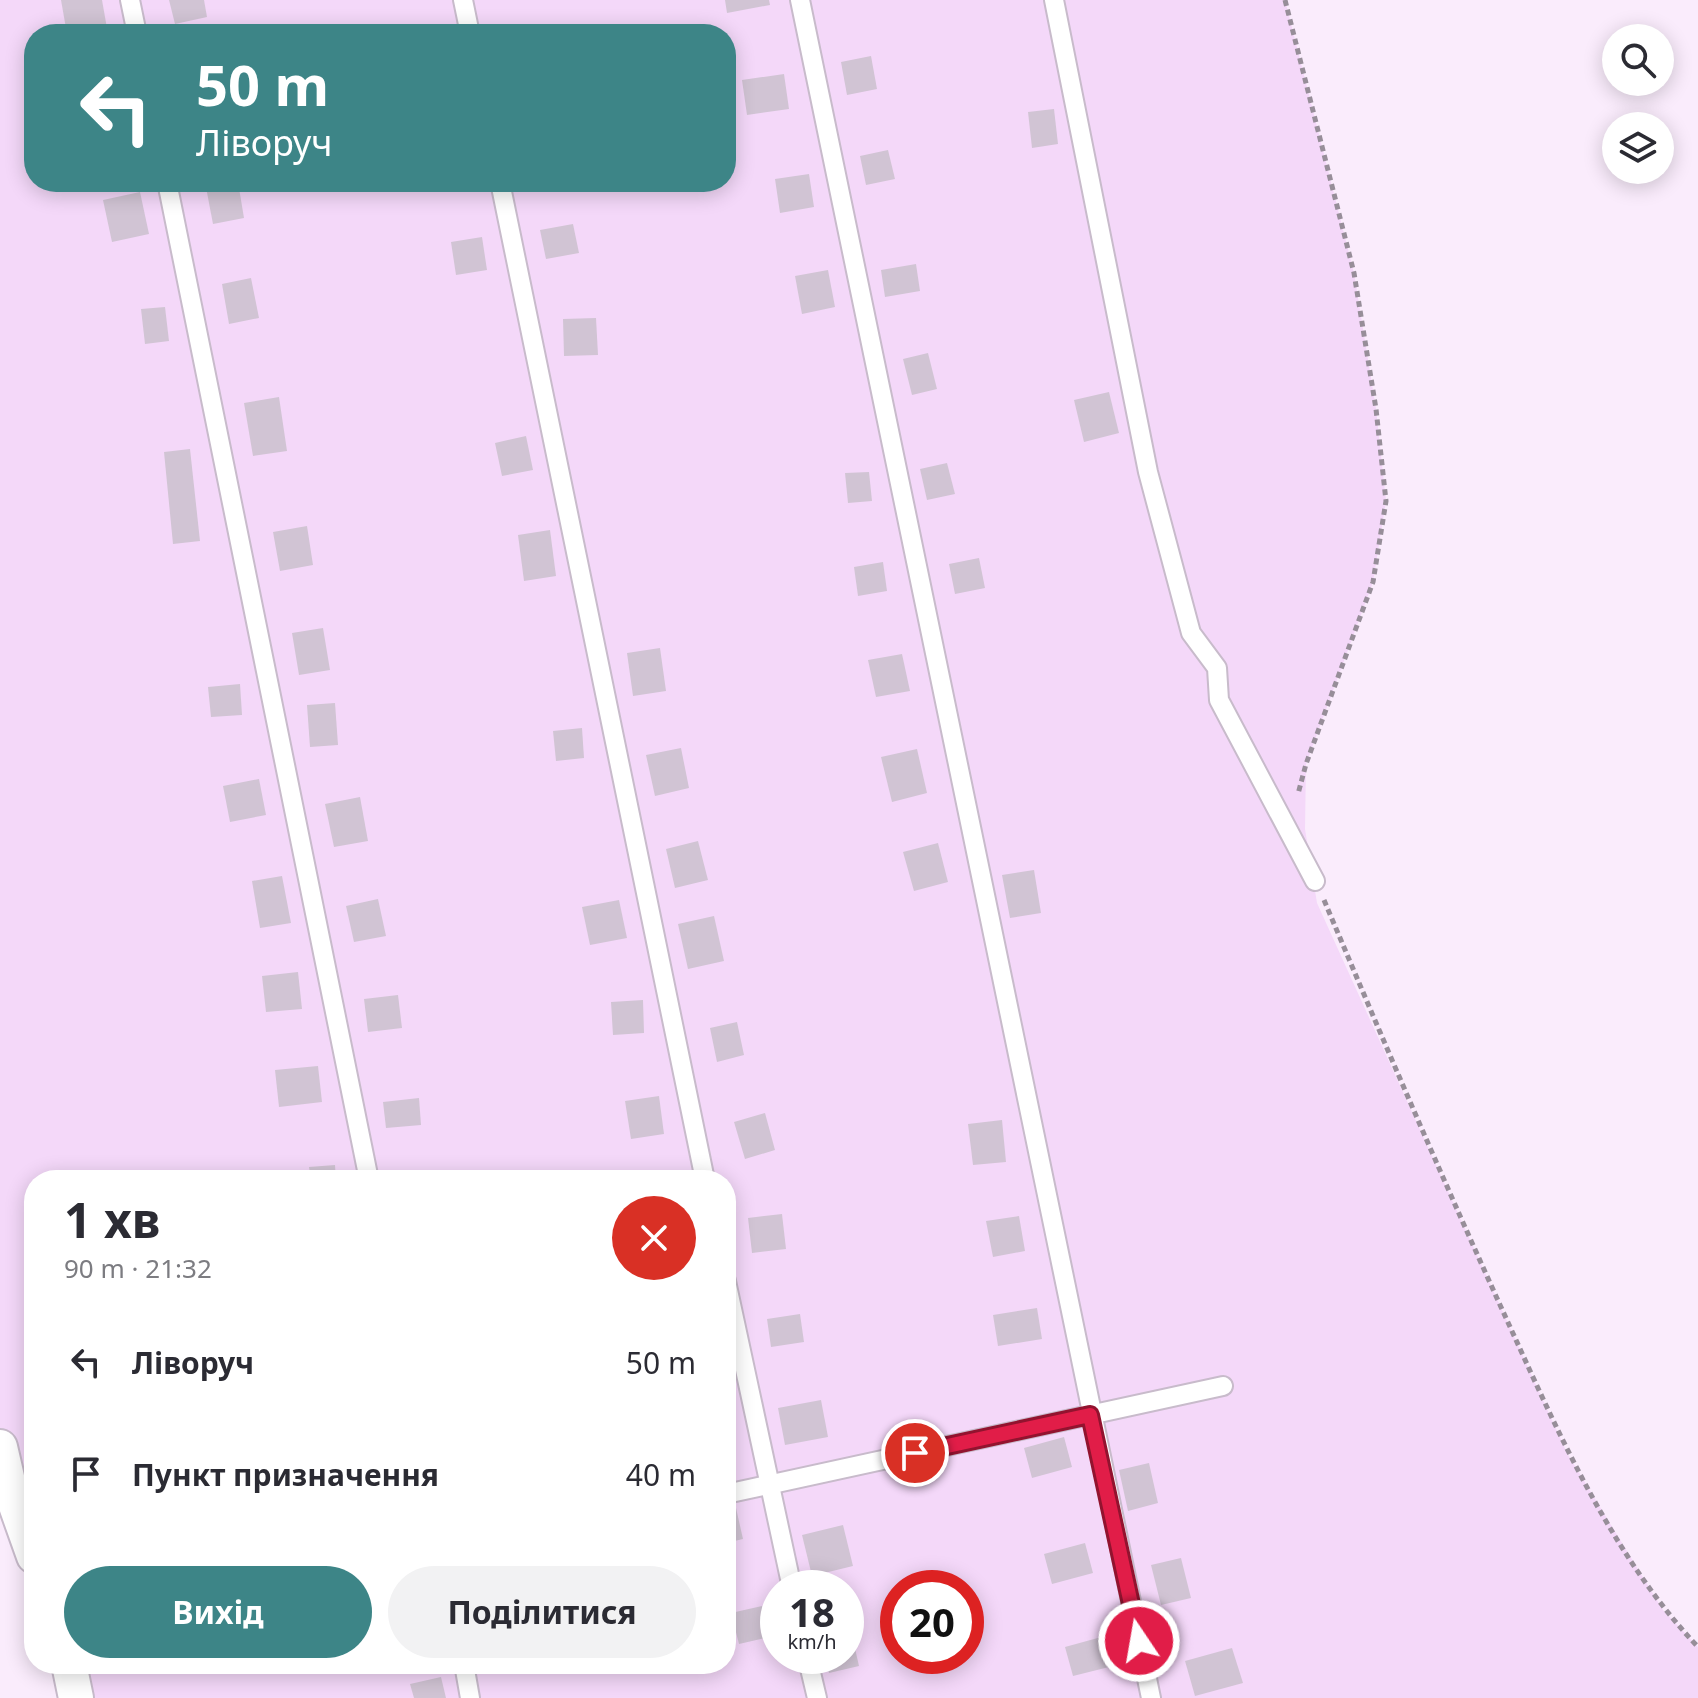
<!DOCTYPE html>
<html lang="uk">
<meta charset="utf-8">
<style>
:root{--surface:#fff;--page:#f2f2f3;--text:#2b2b33;--muted:#7c7c81;--accent:#3d8587}
body{margin:0;font-family:"Noto Sans",sans-serif;background:var(--page);color:var(--text);height:100vh;display:flex;flex-direction:column;font-size:30px;white-space:nowrap}
*{box-sizing:border-box;margin:0}
p{font-size:26px;color:var(--muted)}
.icon{flex:none;width:44px;height:44px;fill:none;stroke:currentColor;stroke-width:2;stroke-linecap:round;stroke-linejoin:round}
.map{position:relative;flex:1;overflow:hidden}
.panel{position:absolute;left:24px;top:1170px;width:712px;height:504px;display:flex;flex-direction:column;background:var(--surface);border-radius:32px;box-shadow:0 4px 20px #0003}
.panel>*{flex:none}
.top-card{position:absolute;left:24px;top:24px;width:712px;height:168px;border-radius:32px;box-shadow:0 4px 20px #0003;background:#3d8587;color:#fff;overflow:hidden}
.buttons{position:absolute;left:1602px;top:24px;display:grid;gap:16px}
.buttons a{display:grid;place-items:center;width:72px;height:72px;border-radius:50%;background:var(--surface);box-shadow:0 4px 20px #0003;font-size:40px}
.speed{position:absolute;left:760px;top:1570px;display:flex;gap:16px;font-size:40px;font-weight:700;text-align:center}
.speed>*{display:grid;place-content:center;width:104px;height:104px;border-radius:50%;background:var(--surface);box-shadow:0 4px 20px #0003;line-height:1}
.speed small{font-size:20px;font-weight:400}
.speed .limit{border:12px solid #d22;background:#fff;color:#111}
.pin{position:absolute;display:grid;place-items:center;width:68px;height:68px;color:#fff;margin:-34px;border:4px solid #fff;border-radius:50%;box-shadow:0 2px 8px #0007}
.me{position:absolute;width:88px;margin:-44px;rotate:348deg;stroke-linejoin:round;filter:drop-shadow(0 0 6px #0008)}
.turn{display:flex;align-items:center;gap:28px;height:168px;padding:0 40px;font-size:36px}
.turn .icon{width:104px;height:104px;stroke-width:2.5}
.turn b{display:block;font-size:56px;line-height:68px}
.round{display:grid;place-items:center;flex:none;width:84px;height:84px;border-radius:42px;background:var(--page)}
.head{display:flex;align-items:center;justify-content:space-between;height:136px;padding:0 40px}
h1{font-size:48px;font-weight:700;line-height:60px}
.action{display:flex;gap:16px;margin-top:auto;padding:16px 40px}
.action a{flex:1;height:92px;border-radius:48px;background:var(--accent);color:#fff;font-size:32px;font-weight:700;line-height:92px;text-align:center}
.action a+a{background:var(--page);color:var(--text)}
ul{padding:0;list-style:none}
li{display:flex;align-items:center;gap:24px;height:112px;padding:0 40px}
li div{flex:1}
li b{display:block;font-size:30px}
li em{font-style:normal}
.map>svg:first-child{display:block}
.green{fill:#f4d8f9;fill-rule:evenodd}
.building{fill:#d1c4d4}
.lines{fill:none;stroke-linecap:round;stroke-linejoin:round}
.service-casing{stroke:#c8bbcb;stroke-width:22}
.minor-casing{stroke:#c8bbcb;stroke-width:38}
.path{stroke:#978e99;stroke-width:5;stroke-dasharray:6 4;stroke-linecap:butt}
.service{stroke:#fff;stroke-width:18}
.minor{stroke:#fff;stroke-width:34}
.route-casing{stroke:#92132f;stroke-width:20}
.route{stroke:#e11d48;stroke-width:14}
</style>
<div class="map">
<svg width="1698" height="1698" viewBox="0 0 1698 1698">
<rect width="100%" height="100%" fill="#faecfc"/>
<!-- green -->
<path class="green" d="M0,0H1285L1354,273L1376,409L1386,501L1373,582L1306,764L1305,829L1317,903L1567,1453L1663,1610L1698,1647V1698H76L69,1664H726V1180H34V1556L0,1447ZM34,34H726V182H34ZM778,1588H846V1656H778ZM898,1588H966V1656H898Z"/>
<!-- building -->
<g class="building">
<path d="M61,0H102L108,34H67Z"/>
<path d="M169,0H204L207,17L175,24Z"/>
<path d="M725,0H769L770,5L727,13Z"/>
<path d="M535,25L537,34H502V33Z"/>
<path d="M871,56L877,89L847,95L841,62Z"/>
<path d="M784,74L789,109L747,115L742,80Z"/>
<path d="M1054,109L1058,144L1032,148L1028,112Z"/>
<path d="M888,150L895,179L866,185L860,156Z"/>
<path d="M809,174L814,207L780,213L775,179Z"/>
<path d="M205,182H238L244,218L213,224Z"/>
<path d="M140,192L149,234L112,242L103,200Z"/>
<path d="M573,224L579,253L546,259L540,230Z"/>
<path d="M482,237L487,270L456,275L451,242Z"/>
<path d="M916,264L920,291L885,297L881,270Z"/>
<path d="M828,270L835,307L802,314L795,276Z"/>
<path d="M251,278L259,318L229,324L222,284Z"/>
<path d="M165,307L169,341L145,344L141,309Z"/>
<path d="M596,318L598,355L564,356L563,319Z"/>
<path d="M928,353L937,389L912,395L903,359Z"/>
<path d="M1109,392L1119,433L1084,442L1074,400Z"/>
<path d="M279,397L287,451L253,456L244,403Z"/>
<path d="M526,436L533,470L502,476L495,443Z"/>
<path d="M190,449L200,541L173,544L164,452Z"/>
<path d="M947,463L955,494L927,500L920,469Z"/>
<path d="M869,472L872,501L848,503L845,473Z"/>
<path d="M307,526L313,565L280,571L273,532Z"/>
<path d="M550,530L556,576L524,581L518,535Z"/>
<path d="M979,558L985,588L955,594L949,564Z"/>
<path d="M883,562L887,591L858,596L854,567Z"/>
<path d="M323,628L330,670L299,675L292,633Z"/>
<path d="M660,648L666,691L633,696L627,653Z"/>
<path d="M902,654L910,691L876,697L868,660Z"/>
<path d="M240,684L242,715L211,717L208,687Z"/>
<path d="M335,703L338,745L310,747L307,705Z"/>
<path d="M582,728L584,758L556,761L553,731Z"/>
<path d="M681,748L689,788L655,796L646,755Z"/>
<path d="M917,749L927,793L892,802L881,757Z"/>
<path d="M259,779L266,815L230,822L223,786Z"/>
<path d="M360,797L368,841L334,847L325,804Z"/>
<path d="M698,841L708,880L675,888L666,849Z"/>
<path d="M938,843L948,882L914,891L903,852Z"/>
<path d="M1034,870L1041,913L1010,918L1002,875Z"/>
<path d="M282,876L291,923L260,928L252,881Z"/>
<path d="M378,899L386,936L354,942L346,906Z"/>
<path d="M619,900L627,938L590,945L582,907Z"/>
<path d="M714,916L724,961L688,969L678,924Z"/>
<path d="M298,972L302,1009L266,1012L262,976Z"/>
<path d="M398,995L402,1028L368,1032L364,999Z"/>
<path d="M643,1000L644,1033L613,1035L611,1002Z"/>
<path d="M737,1022L744,1055L717,1062L710,1028Z"/>
<path d="M318,1066L322,1102L279,1107L275,1070Z"/>
<path d="M659,1096L664,1134L631,1139L625,1101Z"/>
<path d="M419,1098L421,1125L386,1128L383,1102Z"/>
<path d="M765,1113L775,1150L745,1159L734,1122Z"/>
<path d="M1002,1120L1006,1162L973,1165L968,1124Z"/>
<path d="M335,1165L336,1180H311L309,1167Z"/>
<path d="M782,1214L786,1249L752,1253L748,1218Z"/>
<path d="M1019,1216L1025,1251L993,1257L986,1221Z"/>
<path d="M1037,1308L1042,1339L998,1346L993,1315Z"/>
<path d="M800,1314L804,1342L771,1347L767,1319Z"/>
<path d="M821,1400L828,1437L785,1445L778,1408Z"/>
<path d="M1064,1437L1072,1467L1032,1478L1024,1448Z"/>
<path d="M1149,1463L1158,1503L1128,1511L1119,1470Z"/>
<path d="M736,1508L743,1539L726,1543V1511Z"/>
<path d="M843,1525L853,1566L812,1576L802,1535Z"/>
<path d="M1085,1543L1093,1573L1052,1584L1044,1554Z"/>
<path d="M1181,1558L1191,1598L1161,1605L1151,1565Z"/>
<path d="M762,1606L769,1637L739,1644L731,1613Z"/>
<path d="M852,1635L859,1666L829,1673L825,1656H846V1637Z"/>
<path d="M1105,1636L1113,1666L1073,1676L1065,1647Z"/>
<path d="M1232,1648L1243,1683L1195,1696L1185,1661Z"/>
<path d="M441,1677L446,1698H414L410,1684Z"/>
</g>
<g class="lines">
<defs>
<g id="service">
<path d="M130,0L137,34"/>
<path d="M463,0L470,34"/>
<path d="M800,0L1151,1698"/>
<path d="M1054,0L1148,472L1191,633L1217,668L1219,700L1315,881"/>
<path d="M167,182L369,1180"/>
<path d="M500,182L705,1180"/>
<path d="M726,1281L792,1588"/>
<path d="M726,1494L1223,1386"/>
<path d="M807,1656L817,1698"/>
<path d="M464,1664L470,1698"/>
</g>
<g id="minor">
<path d="M0,1447L9,1486L34,1556"/>
<path d="M69,1664L76,1698"/>
</g>
</defs>
<!-- service casing -->
<use href="#service" class="service-casing"/>
<!-- minor casing -->
<use href="#minor" class="minor-casing"/>
<!-- path -->
<g class="path">
<path d="M1285,0L1354,273L1376,409L1386,501L1373,582L1306,764L1298,794"/>
<path d="M1324,900C1383,1040 1443,1180 1506,1318C1558,1432 1611,1555 1698,1647"/>
</g>
<!-- service -->
<use href="#service" class="service"/>
<!-- minor -->
<use href="#minor" class="minor"/>
</g>
<g class="lines">
<defs>
<path id="route" d="M915,1453L1090,1415L1139,1641"/>
</defs>
<!-- route casing -->
<use href="#route" class="route-casing"/>
<!-- route -->
<use href="#route" class="route"/>
</g>
</svg>
<div class="buttons">
<a><svg class="icon" aria-label="search" viewBox="0 0 24 24"><circle cx="10" cy="10" r="6"/><path d="M15 15l6 6"/></svg></a>
<a><svg class="icon" aria-label="layers" viewBox="0 0 24 24"><path d="M12 4l9 5-9 5-9-5zM3 14l9 5 9-5"/></svg></a>
</div>
<div class="speed"><div>18<small>km/h</small></div><div class="limit">20</div></div>
<div class="pin" style="left:915px;top:1453px;background:#d93025"><svg class="icon" aria-label="arrive" viewBox="0 0 24 24"><path d="M6 21V4h12l-3 4 3 4H6"/></svg></div>
<svg class="me" style="left:1139px;top:1641px" viewBox="-20 -20 40 40"><circle r="17" fill="#e11d48" stroke="#fff" stroke-width="3"/><path d="M0-11L8 9 0 5-8 9z" fill="#fff"/></svg>
<div class="top-card">
<div class="turn"><svg class="icon" aria-label="left" viewBox="0 0 24 24"><path d="M17 20v-9H6M10 6l-5 5 5 5"/></svg><div><b>50 m</b>Ліворуч</div></div>
</div>
<section class="panel">
<div class="head"><div><h1>1 хв</h1><p>90 m · 21:32</p></div><a class="round" style="background:#d93025;color:#fff"><svg class="icon" aria-label="close" viewBox="0 0 24 24"><path d="M6 6l12 12M18 6L6 18"/></svg></a></div>
<ul>
<li><svg class="icon" aria-label="left" viewBox="0 0 24 24"><path d="M17 20v-9H6M10 6l-5 5 5 5"/></svg><div><b>Ліворуч</b></div><em>50 m</em></li>
<li><svg class="icon" aria-label="arrive" viewBox="0 0 24 24"><path d="M6 21V4h12l-3 4 3 4H6"/></svg><div><b>Пункт призначення</b></div><em>40 m</em></li>
</ul>
<div class="action"><a>Вихід</a><a>Поділитися</a></div>
</section>
</div>
